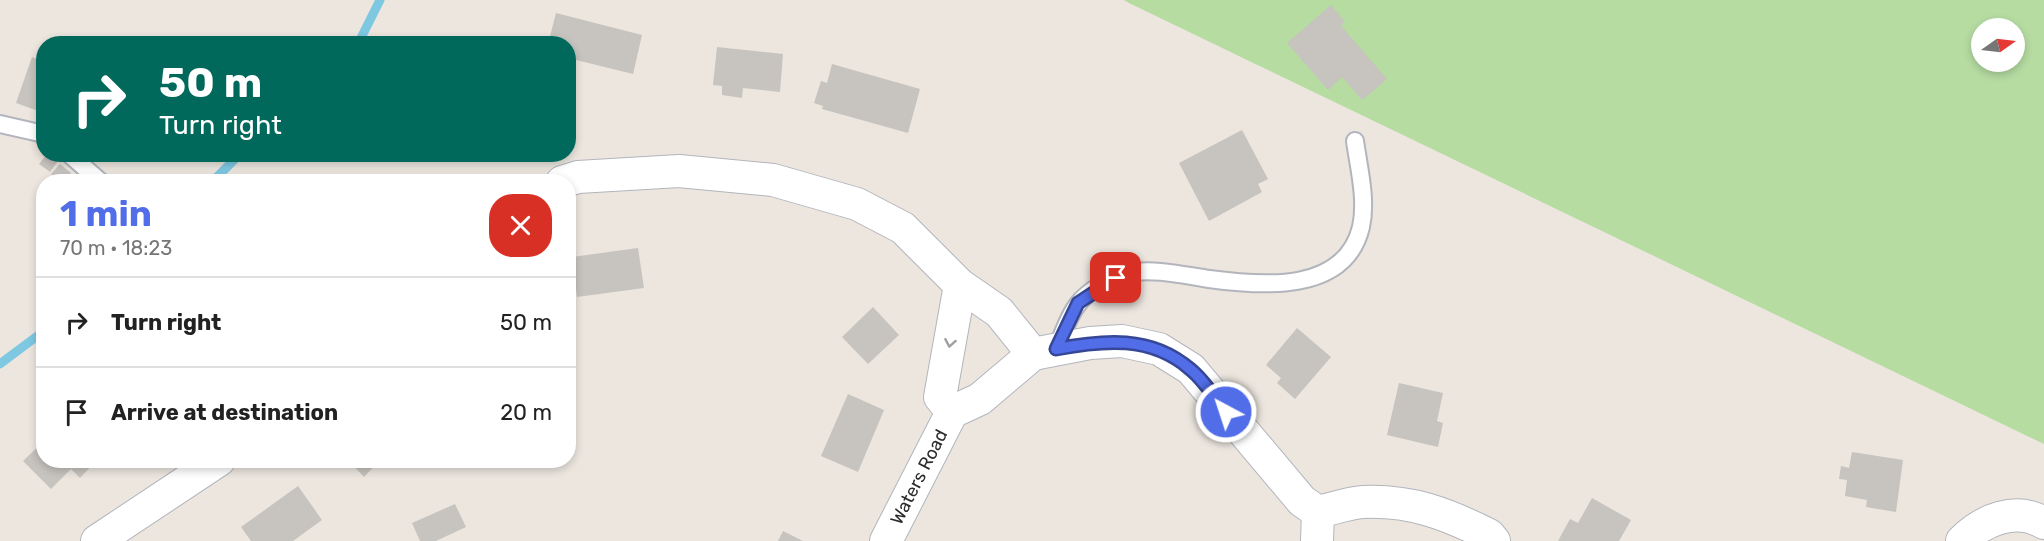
<!DOCTYPE html>
<meta charset="utf-8">
<style>
:root{--surface:#fff;--page:#f2f2f2;--text:#222;--muted:#767676;--line:#e0e0e0;--accent:#516de7}
body{margin:0;font-family:Rubik,sans-serif;background:var(--page);color:var(--text);height:100vh;display:flex;flex-direction:column;font-size:22px;white-space:nowrap}
*{box-sizing:border-box;margin:0}
p{font-size:20px;color:var(--muted)}
.icon{flex:none;width:33px;height:33px;fill:none;stroke:currentColor;stroke-width:2;stroke-linecap:round;stroke-linejoin:round}
.map{position:relative;flex:1;overflow:hidden}
.side{position:absolute;left:36px;top:174px;width:540px;height:294px;display:flex;flex-direction:column;background:var(--surface);border-radius:24px;box-shadow:0 3px 9px #0003}
.side>*{flex:none}
.hud{position:absolute;left:36px;top:36px;width:540px;height:126px;border-radius:24px;box-shadow:0 3px 9px #0003;background:#00695c;color:#fff;overflow:hidden}
.needle{width:39px;rotate:76deg}
.tools{position:absolute;left:1971px;top:18px;display:grid;gap:12px}
.tools a{display:grid;place-items:center;width:54px;height:54px;border-radius:50%;background:var(--surface);box-shadow:0 3px 9px #0003;font-size:30px}
.pin{position:absolute;display:grid;place-items:center;width:51px;height:51px;color:#fff;margin:-26px;border-radius:12px;box-shadow:0 3px 9px #0006}
.me{position:absolute;width:66px;margin:-33px;rotate:320deg;stroke-linejoin:round;filter:drop-shadow(0 0 4px #0008)}
.turn{display:flex;align-items:center;gap:21px;height:126px;padding:0 24px;font-size:27px}
.turn .icon{width:78px;height:78px;stroke-width:2.5}
.turn b{display:block;font-size:42px;line-height:51px}
.round{display:grid;place-items:center;flex:none;width:63px;height:63px;border-radius:24px;background:var(--page)}
.summary{display:flex;align-items:center;justify-content:space-between;height:102px;padding:0 24px}
h1{font-size:36px;font-weight:700;line-height:45px;color:var(--accent)}
ul{padding:0;list-style:none}
li{display:flex;align-items:center;gap:18px;height:90px;padding:0 24px;border-top:2px solid var(--line)}
li div{flex:1}
li b{display:block;font-size:22px}
li em{font-style:normal}
.map>svg:first-child{display:block}
.green{fill:#b6dca2;fill-rule:evenodd}
.lines{fill:none;stroke-linecap:round;stroke-linejoin:round}
.stream{stroke:#7ec8e2;stroke-width:9}
.building{fill:#c7c3be}
.lane-casing{stroke:#b3b5bd;stroke-width:20}
.street-casing{stroke:#b3b5bd;stroke-width:34}
.lane{stroke:#fff;stroke-width:16}
.street{stroke:#fff;stroke-width:32}
.oneway{stroke:#a0a0a0}
.route-casing{stroke:#354796;stroke-width:15}
.route{stroke:#516de7;stroke-width:10}
.labels{text-anchor:middle;dominant-baseline:central;stroke-width:4.5;stroke-linejoin:round;paint-order:stroke}
.street-label{font-size:18px;fill:#2b2b2b;stroke:#fff}
</style>
<div class="map">
<svg width="2044" height="541" viewBox="0 0 2044 541">
<rect width="100%" height="100%" fill="#ece6df"/>
<!-- green -->
<path class="green" d="M1124,0H2044V444L1129,3ZM1982,28H2014V62H1982Z"/>
<g class="lines">
<!-- stream -->
<g class="stream">
<path d="M358,44L380,0"/>
<path d="M212,182L240,154"/>
<path d="M0,364L44,331"/>
</g>
</g>
<!-- building -->
<g class="building">
<path d="M1331,5L1345,22L1341,26L1387,79L1362,100L1342,77L1328,90L1287,43Z"/>
<path d="M556,13L642,35L633,74L568,58V44H548Z"/>
<path d="M717,47L783,54L780,92L743,88L742,98L722,95V86L713,85Z"/>
<path d="M32,57L44,62V113L16,103Z"/>
<path d="M832,64L920,89L908,133L822,109L823,106L814,103L821,81L827,83Z"/>
<path d="M1242,130L1268,179L1258,184L1262,192L1209,221L1179,163Z"/>
<path d="M47,154L58,161L50,172L39,164Z"/>
<path d="M60,164L71,173L64,182L51,174Z"/>
<path d="M357,175L364,182H351Z"/>
<path d="M638,248L644,288L577,297L572,257Z"/>
<path d="M873,307L899,335L868,364L842,337Z"/>
<path d="M1297,328L1331,357L1295,399L1277,383L1281,378L1266,365Z"/>
<path d="M1399,383L1443,393L1437,421L1443,423L1438,447L1387,435Z"/>
<path d="M848,394L884,410L858,472L821,456Z"/>
<path d="M44,441V460H97L80,478L71,469L51,489L23,461Z"/>
<path d="M1852,452L1903,460L1896,512L1866,507L1867,500L1845,496L1847,480L1839,479L1841,466L1849,468Z"/>
<path d="M348,460H380L364,477Z"/>
<path d="M298,486L322,520L293,541H251L241,527Z"/>
<path d="M1592,498L1631,520L1619,541H1558L1570,519L1578,523Z"/>
<path d="M455,504L466,527L436,541H420L412,523Z"/>
<path d="M783,531L803,541H778Z"/>
</g>
<g class="lines">
<defs>
<g id="lane">
<path d="M0,124L44,134"/>
<path d="M69,154L101,182"/>
<path d="M1056,349C1063,335 1068,316 1078,304C1087,292 1112,276 1127,273C1154,268 1183,275 1209,279C1261,286 1345,294 1361,227C1367,200 1359,169 1355,141"/>
</g>
<g id="street">
<path d="M562,182L578,177L679,171L773,180L857,204L903,228L960,285L999,312L1033,354"/>
<path d="M960,285L940,397L952,412L980,399L1033,354"/>
<path d="M1033,354L1090,343L1122,341L1159,349L1191,369L1302,501L1318,512C1332,509 1348,503 1363,502C1412,500 1447,514 1489,535L1494,541"/>
<path d="M97,541L219,460"/>
<path d="M886,541L952,412"/>
<path d="M1317,541L1318,512"/>
<path d="M1962,541C1983,520 2016,506 2044,523"/>
</g>
</defs>
<!-- lane casing -->
<use href="#lane" class="lane-casing"/>
<!-- street casing -->
<use href="#street" class="street-casing"/>
<!-- lane -->
<use href="#lane" class="lane"/>
<!-- street -->
<use href="#street" class="street"/>
</g>
<!-- one-way arrows -->
<defs><path id="oneway-chevron" d="M-2-3.5L2.5 0L-2 3.5" fill="none" stroke-width="1.6" stroke-linecap="round" stroke-linejoin="round" transform="scale(1.5)"/></defs>
<use class="oneway" href="#oneway-chevron" transform="translate(950 343) rotate(100)"/>
<g class="lines">
<defs>
<path id="route" d="M1116,278L1078,303L1056,349C1103,340 1151,335 1190,369C1204,380 1215,398 1226,412"/>
</defs>
<!-- route casing -->
<use href="#route" class="route-casing"/>
<!-- route -->
<use href="#route" class="route"/>
</g>
<g class="labels">
<!-- street labels -->
<g class="street-label">
<text transform="translate(919 477) rotate(-63)">Waters Road</text>
</g>
</g>
</svg>
<div class="tools">
<a><svg class="needle" viewBox="-14 -14 28 28"><path d="M0-13l5 13h-10z" fill="#e53935"/><path d="M0 13l5-13h-10z" fill="#767676"/></svg></a>
</div>
<div class="pin" style="left:1116px;top:278px;background:#d93025"><svg class="icon" aria-label="arrive" viewBox="0 0 24 24"><path d="M6 21V4h12l-3 4 3 4H6"/></svg></div>
<svg class="me" style="left:1226px;top:412px" viewBox="-20 -20 40 40"><circle r="17" fill="#516de7" stroke="#fff" stroke-width="3"/><path d="M0-11L8 9 0 5-8 9z" fill="#fff"/></svg>
<div class="hud">
<div class="turn"><svg class="icon" aria-label="right" viewBox="0 0 24 24"><path d="M7 20v-9h11M14 6l5 5-5 5"/></svg><div><b>50 m</b>Turn right</div></div>
</div>
<section class="side">
<div class="summary"><div><h1>1 min</h1><p>70 m · 18:23</p></div><a class="round" style="background:#d93025;color:#fff"><svg class="icon" aria-label="close" viewBox="0 0 24 24"><path d="M6 6l12 12M18 6L6 18"/></svg></a></div>
<ul>
<li><svg class="icon" aria-label="right" viewBox="0 0 24 24"><path d="M7 20v-9h11M14 6l5 5-5 5"/></svg><div><b>Turn right</b></div><em>50 m</em></li>
<li><svg class="icon" aria-label="arrive" viewBox="0 0 24 24"><path d="M6 21V4h12l-3 4 3 4H6"/></svg><div><b>Arrive at destination</b></div><em>20 m</em></li>
</ul>
</section>
</div>
